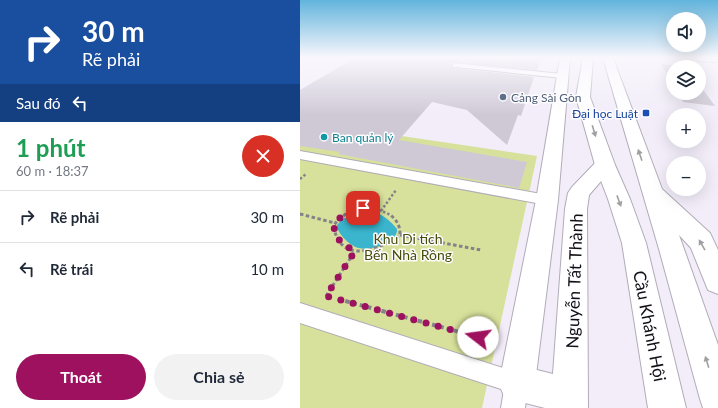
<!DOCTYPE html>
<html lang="vi">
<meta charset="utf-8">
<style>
:root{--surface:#fff;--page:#f2f2f3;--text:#1f2937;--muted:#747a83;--line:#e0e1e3;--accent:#9d115f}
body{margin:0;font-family:Lato,sans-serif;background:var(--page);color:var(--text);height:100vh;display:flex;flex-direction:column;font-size:15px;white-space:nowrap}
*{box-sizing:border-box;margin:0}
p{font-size:13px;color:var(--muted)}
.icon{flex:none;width:22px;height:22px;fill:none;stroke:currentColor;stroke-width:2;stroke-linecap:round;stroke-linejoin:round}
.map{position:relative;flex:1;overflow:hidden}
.details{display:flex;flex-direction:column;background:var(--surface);width:300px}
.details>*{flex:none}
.banner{background:#1a4fa0;color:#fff;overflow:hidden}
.tools{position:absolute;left:366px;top:12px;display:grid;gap:8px}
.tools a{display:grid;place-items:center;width:40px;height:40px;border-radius:50%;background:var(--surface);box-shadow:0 4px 16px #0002;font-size:20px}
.pin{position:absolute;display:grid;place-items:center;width:34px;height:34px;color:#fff;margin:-17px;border-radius:8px;box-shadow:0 2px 6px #0006}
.me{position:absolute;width:44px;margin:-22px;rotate:285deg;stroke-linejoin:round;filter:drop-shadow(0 0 3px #0008)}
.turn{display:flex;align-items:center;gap:14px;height:84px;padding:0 16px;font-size:18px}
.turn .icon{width:52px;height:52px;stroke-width:2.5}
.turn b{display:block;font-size:28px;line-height:34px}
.then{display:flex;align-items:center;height:38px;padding:0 16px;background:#0003;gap:8px;font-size:15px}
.round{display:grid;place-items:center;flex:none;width:42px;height:42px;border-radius:21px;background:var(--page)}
.summary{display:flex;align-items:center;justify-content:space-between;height:68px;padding:0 16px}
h1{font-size:24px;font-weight:700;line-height:30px;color:#1e9e55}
.button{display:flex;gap:8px;margin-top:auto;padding:8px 16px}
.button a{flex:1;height:46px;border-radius:24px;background:var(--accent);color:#fff;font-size:16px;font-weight:700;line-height:46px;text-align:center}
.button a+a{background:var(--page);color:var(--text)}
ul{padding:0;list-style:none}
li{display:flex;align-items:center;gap:12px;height:52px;padding:0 16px;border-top:1px solid var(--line)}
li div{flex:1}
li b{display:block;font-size:15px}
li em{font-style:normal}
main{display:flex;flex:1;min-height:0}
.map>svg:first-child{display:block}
.green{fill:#d8e19b}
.water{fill:#3ab5cd}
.building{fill:#cfc9d6}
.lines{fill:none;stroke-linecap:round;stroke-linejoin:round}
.lane-casing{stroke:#b1acb8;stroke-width:2}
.street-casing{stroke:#b1acb8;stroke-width:2}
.secondary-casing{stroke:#b1acb8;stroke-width:2}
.primary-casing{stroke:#b1acb8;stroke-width:2}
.path-far2{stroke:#85828a;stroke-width:2.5;stroke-dasharray:2.5 2;stroke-linecap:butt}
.path-far1{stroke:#85828a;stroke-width:3;stroke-dasharray:3.5 2.5;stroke-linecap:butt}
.path{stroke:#85828a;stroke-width:4;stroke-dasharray:4.5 3;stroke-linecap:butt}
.lane{fill:#fff;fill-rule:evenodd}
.street{fill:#fff;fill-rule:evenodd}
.secondary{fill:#fff;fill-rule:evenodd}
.primary{fill:#fff;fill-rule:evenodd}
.oneway{fill:#a09fa1}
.route{stroke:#9d115f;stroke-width:7;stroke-dasharray:0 12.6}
.service-dot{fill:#5c6f8a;stroke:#fdfcff;stroke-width:1.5}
.transit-dot{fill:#1a4fb4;stroke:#fdfcff;stroke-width:1.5}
.culture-dot{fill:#0f9aa8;stroke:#fdfcff;stroke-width:1.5}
.labels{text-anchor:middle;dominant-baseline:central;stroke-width:3;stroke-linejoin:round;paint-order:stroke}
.far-service-label{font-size:12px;fill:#4e5e75;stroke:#fdfcff;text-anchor:start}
.far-transit-label{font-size:12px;fill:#164399;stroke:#fdfcff;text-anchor:end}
.far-culture-label{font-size:12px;fill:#0d838f;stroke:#fdfcff;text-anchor:start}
.park-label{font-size:14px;fill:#484d0b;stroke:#fdfcff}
.near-street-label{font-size:17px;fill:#110f13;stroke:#fdfcff}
</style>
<main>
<section class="details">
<div class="banner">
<div class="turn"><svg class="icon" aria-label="right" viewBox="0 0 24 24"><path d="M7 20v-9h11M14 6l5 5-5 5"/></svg><div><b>30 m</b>Rẽ phải</div></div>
<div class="then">Sau đó<svg class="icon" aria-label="left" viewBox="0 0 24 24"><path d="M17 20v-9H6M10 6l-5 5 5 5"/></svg></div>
</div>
<div class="summary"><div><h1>1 phút</h1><p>60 m · 18:37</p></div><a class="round" style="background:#d93025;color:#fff"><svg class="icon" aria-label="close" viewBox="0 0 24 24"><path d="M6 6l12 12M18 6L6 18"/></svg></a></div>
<ul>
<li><svg class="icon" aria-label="right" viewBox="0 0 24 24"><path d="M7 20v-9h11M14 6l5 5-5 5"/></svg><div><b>Rẽ phải</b></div><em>30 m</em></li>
<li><svg class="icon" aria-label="left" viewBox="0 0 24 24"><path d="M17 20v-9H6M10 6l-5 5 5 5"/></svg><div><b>Rẽ trái</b></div><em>10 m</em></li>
</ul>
<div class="button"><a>Thoát</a><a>Chia sẻ</a></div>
</section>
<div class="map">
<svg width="418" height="408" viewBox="0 0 418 408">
<rect width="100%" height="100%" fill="#f2edf9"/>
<!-- green -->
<path class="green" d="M0,121L237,156L182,408H0Z"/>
<!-- water -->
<path class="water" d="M71,211C82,214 89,219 97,229C98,243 72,251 59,248C53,247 46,241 42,236C39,232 37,229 37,225C45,215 59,211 71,211Z"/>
<!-- building -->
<g class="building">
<path d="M55,58H241L237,70L153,62L152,63L153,68L234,77L221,116L218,115L207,145L167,110L132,102L99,140L227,162L219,188L38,154L40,152L0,146V90Z"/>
<path d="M361,64L386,66L387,67H373V83Z"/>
<path d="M399,84L415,106L383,102L378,93H399Z"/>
</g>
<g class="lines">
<defs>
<g id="lane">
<path d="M153,63L262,74L266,76L262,78L156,67H153Z"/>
<path d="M0,151L247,195L252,196L254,200L252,204L247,205L0,159Z"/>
<path d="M0,303L225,375L228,383L225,408H201L204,390L0,323Z"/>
</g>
<g id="street">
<path d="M260,58H270L258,200L235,383L230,396L217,401L204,396L199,383L236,200Z"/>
<path d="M394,58H418V62L399,61Z"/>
</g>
<path id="secondary" d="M305,159L312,160L315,165L289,195L287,209L288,408H245L217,401L204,396L199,383L204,370L217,365L253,374L265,209L268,193L272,187L298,160Z"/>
<g id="primary">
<path d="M283,58H293L290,97L315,165L330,199L346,243L386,408H348L322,243L308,199L295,165L276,97Z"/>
<path d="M303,58H313L362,189L410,233L418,250V294L408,290L391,248L379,235L418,345V408H403L400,399L359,249Z"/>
</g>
</defs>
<!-- lane casing -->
<use href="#lane" class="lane-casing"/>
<!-- street casing -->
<use href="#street" class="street-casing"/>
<!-- secondary casing -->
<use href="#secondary" class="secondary-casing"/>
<!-- primary casing -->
<use href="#primary" class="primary-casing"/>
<!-- path-far2 -->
<g class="path-far2">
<path d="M0,179L6,174"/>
<path d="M81,211L96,190"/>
<path d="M0,214L4,215"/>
<path d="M44,215C60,207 75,206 90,215"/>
</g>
<!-- path-far1 -->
<g class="path-far1">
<path d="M0,214L35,223"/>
<path d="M46,214L38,220L34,225C34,230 35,233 37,237C48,263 84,247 100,235C100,225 97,220 89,214"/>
<path d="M100,235L181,250"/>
<path d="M26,296L55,251"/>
<path d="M38,299L41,300"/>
</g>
<!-- path -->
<path class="path" d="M38,299L178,337"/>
<!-- lane -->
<use href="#lane" class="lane"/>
<!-- street -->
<use href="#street" class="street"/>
<!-- secondary -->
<use href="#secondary" class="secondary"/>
<!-- primary -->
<use href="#primary" class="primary"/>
</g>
<!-- one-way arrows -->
<defs><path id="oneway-solid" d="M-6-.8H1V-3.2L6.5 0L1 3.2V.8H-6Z"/></defs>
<g class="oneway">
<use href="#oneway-solid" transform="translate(294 131) rotate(73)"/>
<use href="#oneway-solid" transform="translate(340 155) rotate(-109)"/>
<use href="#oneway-solid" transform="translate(319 201) rotate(70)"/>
<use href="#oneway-solid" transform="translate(402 245) rotate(-120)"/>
<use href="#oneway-solid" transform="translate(407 362) rotate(-107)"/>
</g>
<!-- sky -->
<linearGradient id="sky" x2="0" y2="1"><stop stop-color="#62b4dd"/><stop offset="0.5" stop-color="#f9f7fc"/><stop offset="1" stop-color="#f9f7fc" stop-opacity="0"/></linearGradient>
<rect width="418" height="115" fill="url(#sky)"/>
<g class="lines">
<!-- route -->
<path class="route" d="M63,208C52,212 38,215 34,226C35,240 44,245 55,251L26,296L178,337"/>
</g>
<!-- markers -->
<circle class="service-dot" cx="203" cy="97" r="4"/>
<rect class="transit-dot" x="342" y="109" width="8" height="8" rx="2"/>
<circle class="culture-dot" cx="24" cy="137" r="4"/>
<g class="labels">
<!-- far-service labels -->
<g class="far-service-label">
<text x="211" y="97">Cảng Sài Gòn</text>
</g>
<!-- far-transit labels -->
<g class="far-transit-label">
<text x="338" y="113">Đại học Luật</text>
</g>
<!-- far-culture labels -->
<g class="far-culture-label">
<text x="32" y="137">Ban quản lý</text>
</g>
<!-- park labels -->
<g class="park-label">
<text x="108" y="238">Khu Di tích<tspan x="108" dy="16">Bến Nhà Rồng</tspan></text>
</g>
<!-- near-street labels -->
<g class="near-street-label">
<text transform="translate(274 281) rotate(-88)">Nguyễn Tất Thành</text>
<text transform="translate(350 326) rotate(79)">Cầu Khánh Hội</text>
</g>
</g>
</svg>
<div class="tools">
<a><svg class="icon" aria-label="sound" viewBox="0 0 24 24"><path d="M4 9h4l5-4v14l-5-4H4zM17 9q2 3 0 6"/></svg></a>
<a><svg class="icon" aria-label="layers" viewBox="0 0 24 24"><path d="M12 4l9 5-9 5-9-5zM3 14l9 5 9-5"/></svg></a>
<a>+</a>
<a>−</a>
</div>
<div class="pin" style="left:63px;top:208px;background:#d93025"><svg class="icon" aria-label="arrive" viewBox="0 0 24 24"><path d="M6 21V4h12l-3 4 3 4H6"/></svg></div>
<svg class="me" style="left:178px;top:337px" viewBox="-20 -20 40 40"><circle r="19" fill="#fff"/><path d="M0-13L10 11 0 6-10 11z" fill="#9d115f"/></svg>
</div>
</main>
